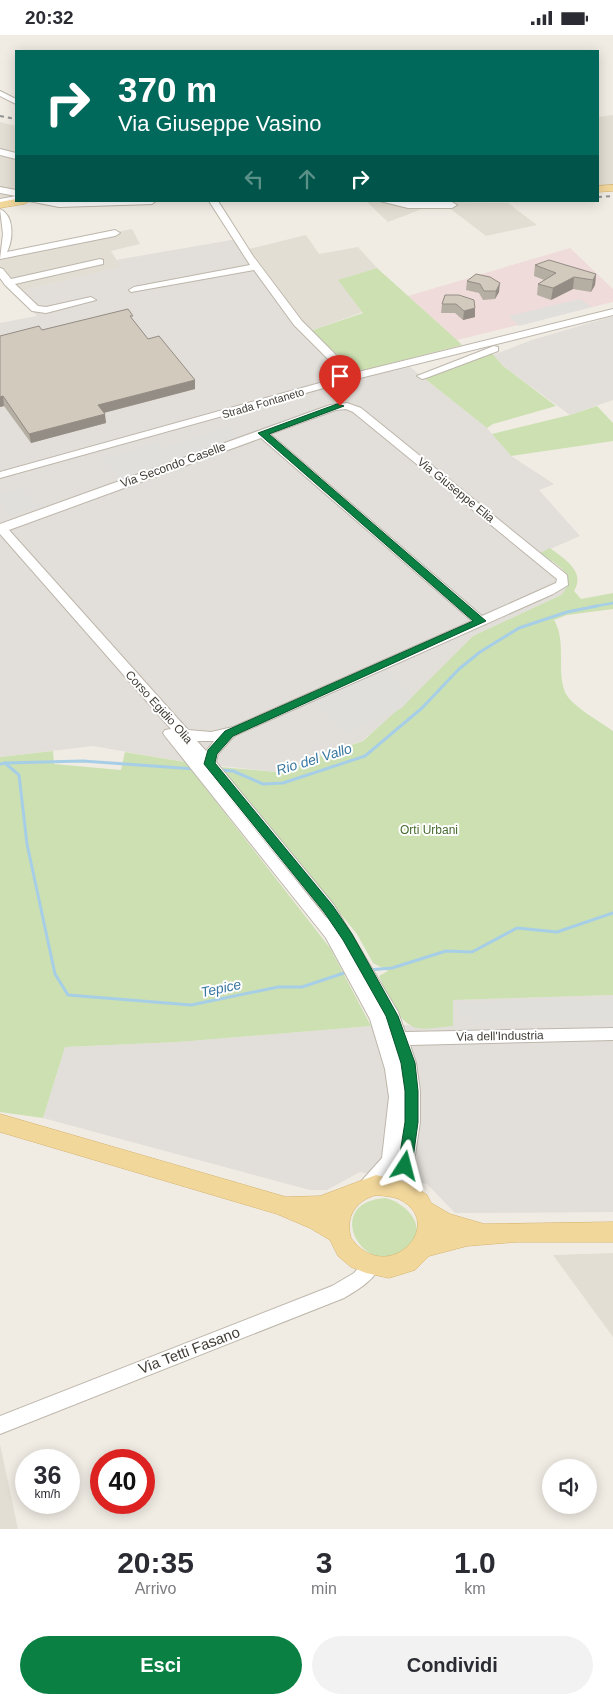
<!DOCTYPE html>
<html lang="it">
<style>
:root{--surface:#fff;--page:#f2f2f3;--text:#2b2b33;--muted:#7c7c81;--accent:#0b8043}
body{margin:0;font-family:Helvetica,sans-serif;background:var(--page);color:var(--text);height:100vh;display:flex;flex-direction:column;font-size:19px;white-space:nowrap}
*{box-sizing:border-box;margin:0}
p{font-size:16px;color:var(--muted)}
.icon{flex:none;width:28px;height:28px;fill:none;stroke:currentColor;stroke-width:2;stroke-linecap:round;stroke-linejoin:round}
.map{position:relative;height:1494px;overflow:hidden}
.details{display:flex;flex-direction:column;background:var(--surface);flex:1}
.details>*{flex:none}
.guide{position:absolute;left:15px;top:15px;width:584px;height:152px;border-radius:0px;box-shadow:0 2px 12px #0003;background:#00695c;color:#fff;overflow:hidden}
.fabs{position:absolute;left:542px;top:1424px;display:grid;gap:10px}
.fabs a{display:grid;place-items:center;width:55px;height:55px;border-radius:50%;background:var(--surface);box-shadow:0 2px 12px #0003;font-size:25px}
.speed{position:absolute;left:15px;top:1414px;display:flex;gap:10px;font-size:25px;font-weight:700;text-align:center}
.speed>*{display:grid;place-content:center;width:65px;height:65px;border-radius:50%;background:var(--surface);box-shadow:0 2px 12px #0003;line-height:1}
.speed small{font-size:12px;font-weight:400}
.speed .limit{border:8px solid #d22;background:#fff;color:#111}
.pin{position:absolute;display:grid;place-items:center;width:42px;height:42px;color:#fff;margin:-51px -21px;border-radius:50% 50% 50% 0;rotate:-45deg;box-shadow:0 0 5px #0007}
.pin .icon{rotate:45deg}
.me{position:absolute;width:55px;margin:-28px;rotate:9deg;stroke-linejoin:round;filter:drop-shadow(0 0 4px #0008)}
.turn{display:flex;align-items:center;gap:18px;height:105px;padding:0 20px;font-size:22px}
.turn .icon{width:65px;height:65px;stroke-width:2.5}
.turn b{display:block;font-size:35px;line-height:42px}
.lanes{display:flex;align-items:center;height:48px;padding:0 20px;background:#0003;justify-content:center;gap:25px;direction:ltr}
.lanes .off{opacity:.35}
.eta{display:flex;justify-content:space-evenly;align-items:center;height:85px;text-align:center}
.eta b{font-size:30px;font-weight:800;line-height:35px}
.cta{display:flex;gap:10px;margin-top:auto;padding:10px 20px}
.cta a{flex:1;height:58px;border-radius:30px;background:var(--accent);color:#fff;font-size:20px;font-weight:800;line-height:58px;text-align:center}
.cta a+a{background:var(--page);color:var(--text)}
.status{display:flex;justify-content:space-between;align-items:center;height:35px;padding:0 25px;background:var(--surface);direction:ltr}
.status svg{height:14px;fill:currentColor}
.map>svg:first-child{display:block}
.residential{fill:#e3ded3}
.industrial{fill:#e2ded9}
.medical{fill:#efdbd9}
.green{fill:#cce0b1}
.parking{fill:#e1dfdc}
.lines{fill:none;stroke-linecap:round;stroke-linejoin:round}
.stream-far1{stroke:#a7cee7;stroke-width:2.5}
.stream{stroke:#a7cee7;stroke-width:3}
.minor-casing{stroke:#bdb6ab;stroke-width:2}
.major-casing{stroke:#d5b36e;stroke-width:1}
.minor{fill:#fff;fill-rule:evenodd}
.major{fill:#f2d79b;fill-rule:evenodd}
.rail{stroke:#939393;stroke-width:2;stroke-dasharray:4 4;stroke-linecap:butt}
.wall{fill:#b5aea3}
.shaded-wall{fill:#948d85}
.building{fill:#d3cabe;stroke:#948d85}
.route{fill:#0b8043;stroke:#07532c}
.labels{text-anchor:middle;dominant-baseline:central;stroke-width:4;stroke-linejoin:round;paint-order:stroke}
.far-street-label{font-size:11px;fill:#413c35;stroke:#fff}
.street-label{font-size:12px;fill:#413c35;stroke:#fff}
.park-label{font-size:12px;fill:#486c30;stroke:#fff}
.water-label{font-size:14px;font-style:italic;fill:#3b78a0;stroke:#fff}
.near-street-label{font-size:15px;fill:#413c35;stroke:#fff}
</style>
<div class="status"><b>20:32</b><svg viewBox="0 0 49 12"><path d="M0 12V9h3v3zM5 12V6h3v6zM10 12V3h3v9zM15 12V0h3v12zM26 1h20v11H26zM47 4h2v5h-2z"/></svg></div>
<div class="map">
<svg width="613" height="1494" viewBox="0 0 613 1494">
<rect width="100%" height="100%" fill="#f0ece4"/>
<!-- residential -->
<g class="residential">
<path d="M613,80V156L598,157V82Z"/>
<path d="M0,87L16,91V166L0,173Z"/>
<path d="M366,166L508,168L537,190L486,201L447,171L427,172L388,187Z"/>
<path d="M132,194L140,209L111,216L121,232L14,258L0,241V221L5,219Z"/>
<path d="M306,200L319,219L358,212L377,233L339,245L363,277L310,296L249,214Z"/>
<path d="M613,1218V1302L553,1220Z"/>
<path d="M0,1409L18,1494H0Z"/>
</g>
<!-- industrial -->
<g class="industrial">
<path d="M237,204L289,282L351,345L410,332L487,393L511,421L554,449L539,455L580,501L541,518L567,539L570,548L567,554L561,560L473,601L402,673L362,706L276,737L185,727L93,711L0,722V288L37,281L14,258L120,232L116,225Z"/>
<path d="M613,281V365L570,380L503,331L493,320L532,305Z"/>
<path d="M613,960V1177L455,1178L427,1149L360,1137L327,1155H310L43,1083L65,1012L178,1007L371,991L409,990L419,993L452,991L453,965Z"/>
</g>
<!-- medical -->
<path class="medical" d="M570,213L613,254V267L457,305L408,261Z"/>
<!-- green -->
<g class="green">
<path d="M377,233L457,305L462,310L364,335H356L310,296L363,278L338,245Z"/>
<path d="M490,316L503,331L556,371L493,389L487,393L424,343Z"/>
<path d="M597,371L613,388V406L511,421L492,399L570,380Z"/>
<path d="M550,513C564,524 586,536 574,556L581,564L613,558V574L567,580L554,585C567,607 556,634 565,657C570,670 602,688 613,696V960L453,965V991C442,992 428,995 417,993C396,987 387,959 379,941L388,936L373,928L357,899L220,732L276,737L363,706L413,661L473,601L561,560C581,540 555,529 540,518Z"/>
<path d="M53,716L54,729L121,735L125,717L185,727L330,913L371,991L178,1007L65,1012L43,1083L0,1077V722Z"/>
<path d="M386,1163C408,1169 430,1194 407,1214C365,1248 319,1167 386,1163Z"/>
</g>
<!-- parking -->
<g class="parking">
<path d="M580,264L592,272L519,291L509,281Z"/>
<path d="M228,391L241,403L121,445L102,425L156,407L163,413Z"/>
<path d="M22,452L34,469L41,468L43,471L9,480L0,467V459Z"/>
<path d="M382,632L413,661L402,673L345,699L310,663Z"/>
<path d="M613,964V986L475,987L474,980H458V967Z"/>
</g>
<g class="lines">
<!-- stream-far1 -->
<path class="stream-far1" d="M591,572L613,568"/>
<!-- stream -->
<g class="stream">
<path d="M5,728L83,726L195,734"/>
<path d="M0,729L5,728L19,740L27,809L55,939L68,960L191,970L278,952H302L347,937"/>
<path d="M219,735L233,736L263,749L283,748L365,721L422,673L459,634L480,617L519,593L567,577L597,571"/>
<path d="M368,935L392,933L446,916L472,917L517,893L557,897L613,878"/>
</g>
<defs>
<g id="minor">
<path d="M0,56L16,64V69L0,61Z"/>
<path d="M0,114L16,118V124L0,120Z"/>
<path d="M0,152L16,155V161L0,158Z"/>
<path d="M16,161L18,166L0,170V164Z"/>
<path d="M29,166H156L152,169L59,172Z"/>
<path d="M209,166H218L253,221L302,286L354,338L613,274V280L356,344L0,443V437L345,341L294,290L254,235L131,257L129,255L134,252L250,230Z"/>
<path d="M380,166L452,167L457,170L452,173H408Z"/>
<path d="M0,174C15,181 13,205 7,217L115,195L120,198L115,201L0,224L3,199Z"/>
<path d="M100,224L103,225V229L15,249L38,271L46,272L91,262L96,265L46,278L32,276L5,250L0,243V233L3,234L11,244Z"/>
<path d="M494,311L498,312V316L426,343L422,344L417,341Z"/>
<path d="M347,368L361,373L567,540L568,550L553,559L234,701L218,719L216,727L334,870L398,977L405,997L613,993V1005L410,1010L416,1028L420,1056V1087L412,1140L420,1159L417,1164L411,1167L405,1164L396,1140L397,1128C391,1140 374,1163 359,1157L356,1152L382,1123L389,1062L385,1034L370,984L326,903L165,701L163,698L165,695L171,694L0,499V489L330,370ZM346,374L353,377L557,544L556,548L482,581L270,399L336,375ZM261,403L472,586L233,692L211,697L188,695L9,495ZM197,706H214L206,716ZM207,735L324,878L328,885Z"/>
<path d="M372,1222L378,1224L381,1230C373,1246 359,1254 344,1263L0,1399V1381L332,1251L354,1238L366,1224Z"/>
</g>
<g id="major">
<path d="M613,150V156L598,157V151Z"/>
<path d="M16,164V166H30L24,169L0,173V167Z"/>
<path d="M0,1079L286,1162L320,1161L376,1140L410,1148L427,1160L431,1168L450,1179L484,1189L613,1187V1207H516L467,1211L429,1221L415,1235L389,1243L366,1238L351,1232L338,1221L330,1205L310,1193L277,1179L0,1097ZM376,1160C383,1161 392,1161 399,1164C449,1189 387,1253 351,1203C345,1182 355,1166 376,1160Z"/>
</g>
</defs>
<!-- minor casing -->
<use href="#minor" class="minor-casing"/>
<!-- major casing -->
<use href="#major" class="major-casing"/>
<!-- minor -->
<use href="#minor" class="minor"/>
<!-- major -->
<use href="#major" class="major"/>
<!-- rail -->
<g class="rail">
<path d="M0,81L16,84"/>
<path d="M598,162L613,161"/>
<path d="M489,166H505"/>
</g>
</g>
<!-- wall -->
<g class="wall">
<path d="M535,230L596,239L595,250L591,257L573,254L551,265L537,260L538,249L544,245L534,241Z"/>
<path d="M490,242L499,257L495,264L483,265L479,258L466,255L467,246Z"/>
<path d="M445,260L475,273V282L463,285L455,278H441L442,269Z"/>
<path d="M133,286L148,304L195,345V354L104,378L106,388L31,408L4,371L0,372V301L42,295Z"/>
</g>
<!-- shaded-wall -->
<g class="shaded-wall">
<path d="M596,239L595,250L591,257L593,245Z"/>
<path d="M574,242L573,254L551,265L553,253Z"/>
<path d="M500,248L499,257L495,264L496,256Z"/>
<path d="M475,273V282L463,285L464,276Z"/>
<path d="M195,345V354L99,379L98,370Z"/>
<path d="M3,361L4,371L0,372V362Z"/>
<path d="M105,379L106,388L31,408L29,399Z"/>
</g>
<!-- building -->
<g class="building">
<path d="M549,225L596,239L593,245L574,242L553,253L538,249L556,238L535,230Z"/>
<path d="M476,239L490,242L500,248L496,256H484L480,249L467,246Z"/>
<path d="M445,260H459L474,265L475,273L464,276L456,269H442Z"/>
<path d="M128,274L133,281H130L148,304L159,301L195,345L98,370L105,379L29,399L3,361L0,362V301L39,291L42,295Z"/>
</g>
<!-- route -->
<path class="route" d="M337,369L344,371L269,399L486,586L233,701L217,719L215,728L333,871L352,899L398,981L415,1028L418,1056V1087L412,1131L410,1135L405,1137L400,1135L398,1131L405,1087V1056L401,1028L386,981L343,905L324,877L204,729L208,715L225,696L473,586L258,398Z"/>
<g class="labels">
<!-- far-street labels -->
<g class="far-street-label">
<text transform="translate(263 368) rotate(-16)">Strada Fontaneto</text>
</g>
<!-- street labels -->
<g class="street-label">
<text transform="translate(173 430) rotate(-20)">Via Secondo Caselle</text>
<text transform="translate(456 455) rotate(39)">Via Giuseppe Elia</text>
<text transform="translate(159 672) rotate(48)">Corso Egidio Olia</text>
<text transform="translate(500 1001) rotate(-1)">Via dell'Industria</text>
</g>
<!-- park labels -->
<g class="park-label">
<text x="429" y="795">Orti Urbani</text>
</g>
<!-- water labels -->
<g class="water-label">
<text transform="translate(314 724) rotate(-17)">Rio del Vallo</text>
<text transform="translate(221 953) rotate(-12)">Tepice</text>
</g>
<!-- near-street labels -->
<g class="near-street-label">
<text transform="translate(189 1315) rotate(-21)">Via Tetti Fasano</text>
</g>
</g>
</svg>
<div class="fabs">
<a><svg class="icon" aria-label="sound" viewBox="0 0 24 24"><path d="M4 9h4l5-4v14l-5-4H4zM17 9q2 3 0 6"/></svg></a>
</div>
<div class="speed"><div>36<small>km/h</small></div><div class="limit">40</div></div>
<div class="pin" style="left:340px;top:371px;background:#d93025"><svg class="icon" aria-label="arrive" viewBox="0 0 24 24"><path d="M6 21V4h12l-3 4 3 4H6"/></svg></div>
<svg class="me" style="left:405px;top:1131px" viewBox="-20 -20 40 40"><path d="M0-17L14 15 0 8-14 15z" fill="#0b8043" stroke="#fff" stroke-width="4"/></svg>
<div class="guide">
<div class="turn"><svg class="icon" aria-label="right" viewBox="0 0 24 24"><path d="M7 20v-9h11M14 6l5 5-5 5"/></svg><div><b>370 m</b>Via Giuseppe Vasino</div></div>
<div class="lanes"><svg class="icon off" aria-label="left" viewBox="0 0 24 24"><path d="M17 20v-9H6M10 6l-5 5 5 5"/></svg><svg class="icon off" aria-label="ahead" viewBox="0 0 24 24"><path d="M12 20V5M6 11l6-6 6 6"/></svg><svg class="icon" aria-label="right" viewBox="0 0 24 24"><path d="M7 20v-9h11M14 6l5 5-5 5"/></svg></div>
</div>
</div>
<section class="details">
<div class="eta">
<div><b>20:35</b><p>Arrivo</p></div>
<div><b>3</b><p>min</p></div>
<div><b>1.0</b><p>km</p></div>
</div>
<div class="cta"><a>Esci</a><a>Condividi</a></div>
</section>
